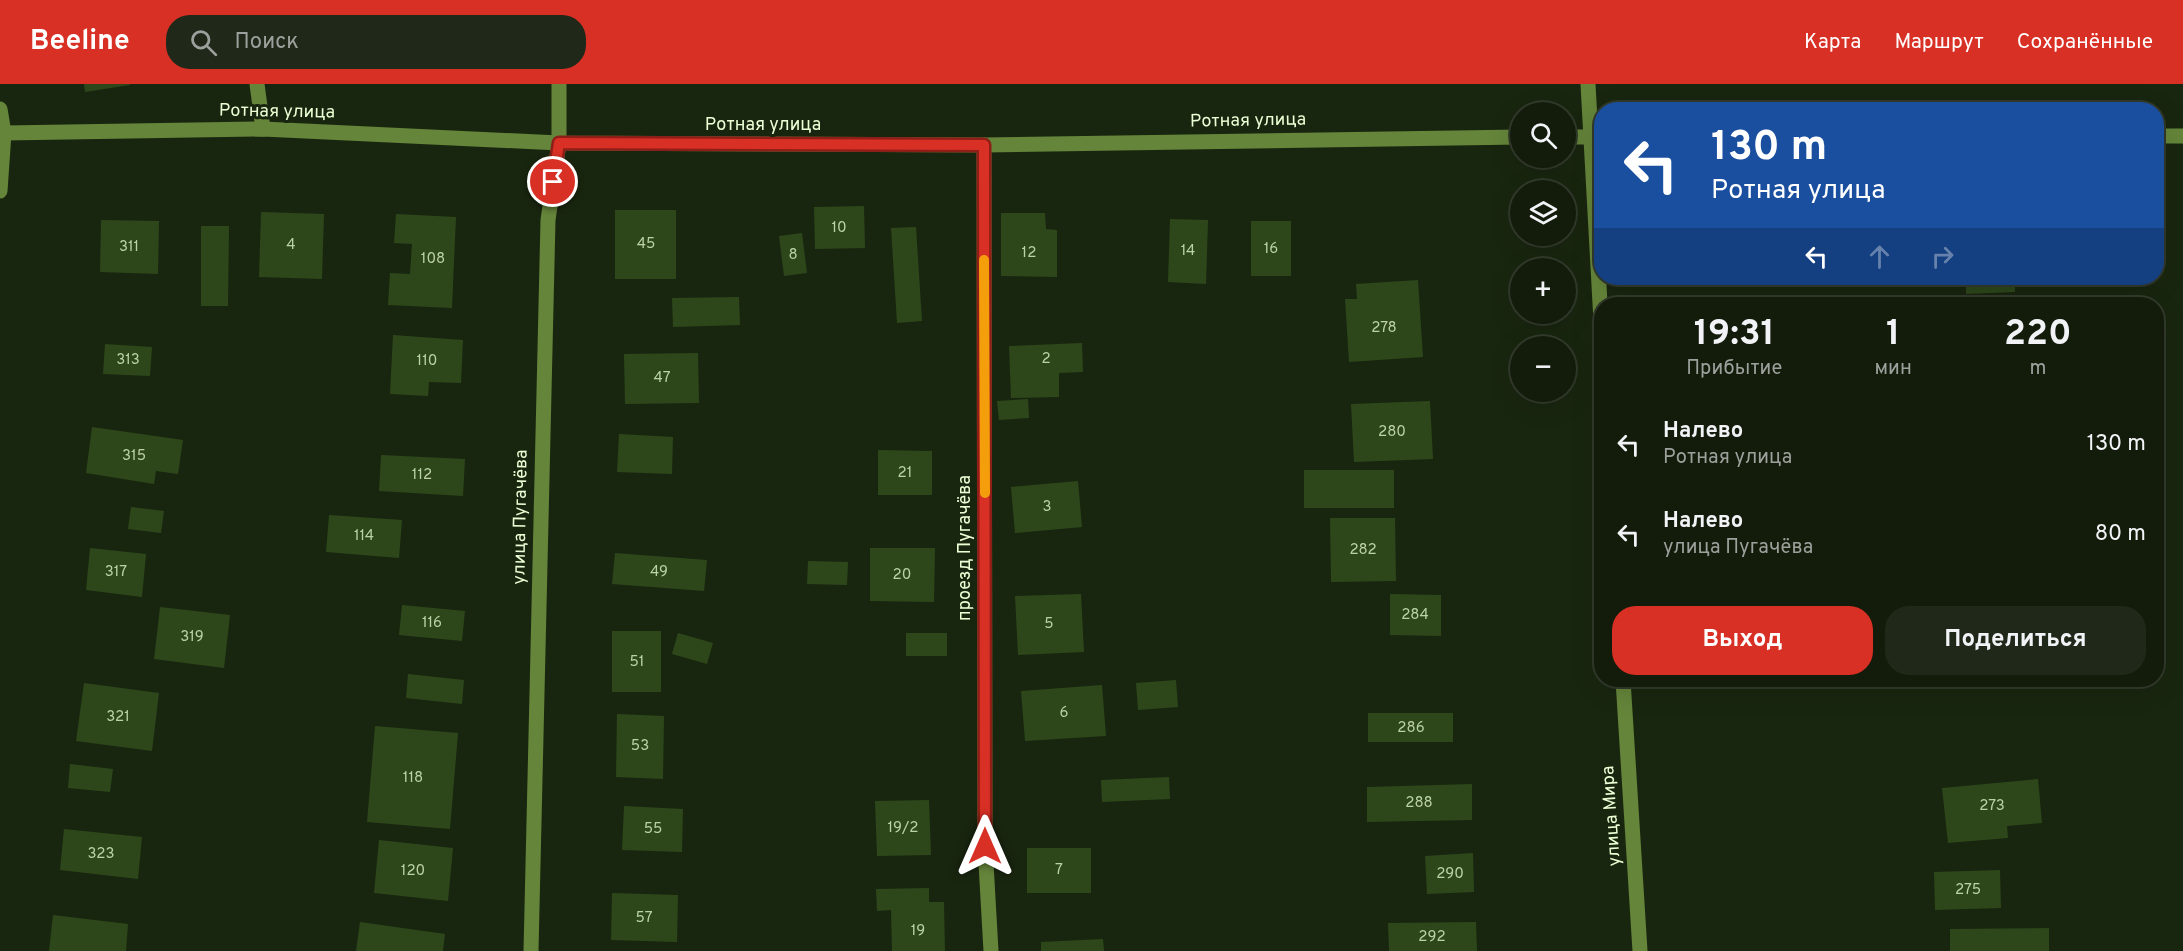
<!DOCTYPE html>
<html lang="ru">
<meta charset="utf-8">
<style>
:root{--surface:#131c0b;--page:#202919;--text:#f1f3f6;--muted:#9da19d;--line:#323a2c;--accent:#d93025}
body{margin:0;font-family:Overpass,sans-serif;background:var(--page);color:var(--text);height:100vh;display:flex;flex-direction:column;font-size:22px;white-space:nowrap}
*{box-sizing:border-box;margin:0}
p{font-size:20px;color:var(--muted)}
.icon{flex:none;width:33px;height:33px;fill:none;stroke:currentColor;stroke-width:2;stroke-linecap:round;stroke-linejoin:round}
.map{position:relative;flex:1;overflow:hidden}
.side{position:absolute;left:1594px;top:213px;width:570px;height:390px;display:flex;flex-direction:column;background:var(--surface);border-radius:24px;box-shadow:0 6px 24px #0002,0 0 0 2px var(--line)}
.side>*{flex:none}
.guide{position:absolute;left:1594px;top:18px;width:570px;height:183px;border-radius:24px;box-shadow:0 6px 24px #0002,0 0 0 2px var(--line);background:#1a4fa0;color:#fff;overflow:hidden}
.buttons{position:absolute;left:1510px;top:18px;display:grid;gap:12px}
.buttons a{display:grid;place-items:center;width:66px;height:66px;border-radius:50%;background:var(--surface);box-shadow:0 6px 24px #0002,0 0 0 2px var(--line);font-size:30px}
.pin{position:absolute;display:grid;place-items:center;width:51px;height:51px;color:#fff;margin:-26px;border:3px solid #fff;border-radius:50%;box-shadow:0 2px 6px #0007}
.me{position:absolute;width:66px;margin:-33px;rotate:0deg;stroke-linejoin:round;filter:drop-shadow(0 0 4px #0008)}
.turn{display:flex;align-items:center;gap:21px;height:126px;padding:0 18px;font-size:27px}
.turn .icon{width:78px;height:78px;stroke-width:2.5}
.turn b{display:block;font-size:42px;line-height:51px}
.lanes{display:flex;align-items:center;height:57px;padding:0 18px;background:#0003;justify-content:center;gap:30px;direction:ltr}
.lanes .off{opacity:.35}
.eta{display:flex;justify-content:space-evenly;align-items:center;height:102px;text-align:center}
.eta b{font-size:36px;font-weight:700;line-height:42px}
.primary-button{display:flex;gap:12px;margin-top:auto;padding:12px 18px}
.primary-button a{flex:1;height:69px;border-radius:24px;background:var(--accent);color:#fff;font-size:24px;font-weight:700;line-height:69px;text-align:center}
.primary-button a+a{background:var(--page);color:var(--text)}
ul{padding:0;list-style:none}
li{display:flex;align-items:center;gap:18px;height:90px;padding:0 18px}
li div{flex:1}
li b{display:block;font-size:22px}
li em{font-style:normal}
header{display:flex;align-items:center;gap:36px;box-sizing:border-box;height:84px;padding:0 30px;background:var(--accent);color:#fff}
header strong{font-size:28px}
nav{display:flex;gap:33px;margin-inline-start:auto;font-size:21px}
.search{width:420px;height:54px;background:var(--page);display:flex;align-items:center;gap:15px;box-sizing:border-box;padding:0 21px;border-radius:24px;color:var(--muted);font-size:22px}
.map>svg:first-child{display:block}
.building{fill:#2d471b}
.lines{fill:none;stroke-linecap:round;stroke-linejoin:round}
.minor{stroke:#65853a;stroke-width:15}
.route-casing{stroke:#8d1f18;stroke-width:15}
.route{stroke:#d93025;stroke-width:10}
.slow{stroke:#f59e0b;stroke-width:10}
.labels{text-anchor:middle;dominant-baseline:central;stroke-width:6;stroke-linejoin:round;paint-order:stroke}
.number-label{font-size:15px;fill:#bbd1a6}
.street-label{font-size:18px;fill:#eaffd5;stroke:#19260f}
</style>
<header>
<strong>Beeline</strong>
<div class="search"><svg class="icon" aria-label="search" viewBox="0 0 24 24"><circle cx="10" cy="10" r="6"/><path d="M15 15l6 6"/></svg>Поиск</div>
<nav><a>Карта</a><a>Маршрут</a><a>Сохранённые</a></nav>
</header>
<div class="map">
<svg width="2183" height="867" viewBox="0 0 2183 867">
<rect width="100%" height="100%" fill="#19260f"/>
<!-- building -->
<g class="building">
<path d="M84,0H130V1L85,8Z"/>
<path d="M864,122L865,164L815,165L814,123Z"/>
<rect x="615" y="126" width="61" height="69"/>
<path d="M261,128L324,130L322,195L259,193Z"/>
<path d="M1001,129H1045L1046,145L1057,146V193L1001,192Z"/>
<path d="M396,130L456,133L452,224L388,221L390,189L410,190L412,160L394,159Z"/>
<path d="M1170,135L1208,136L1206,200L1168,198Z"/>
<path d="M101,136L159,137L158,190L100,188Z"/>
<rect x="1251" y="137" width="40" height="55"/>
<path d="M201,142H229L228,222H201Z"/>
<path d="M916,143L922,237L897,239L891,144Z"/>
<path d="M802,149L807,189L784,192L779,152Z"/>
<path d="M1966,194H2015V208L1966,210Z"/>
<path d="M2100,194H2139V199L2101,200Z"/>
<path d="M1418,196L1423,273L1349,278L1345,215H1357L1356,200Z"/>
<path d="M2140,211V220H2117V212Z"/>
<path d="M739,213L740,241L673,243L672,214Z"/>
<path d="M393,251L463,256L461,299L429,298L428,312L390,310Z"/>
<path d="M1082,259L1083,288L1059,289V313L1011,314L1009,262Z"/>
<path d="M105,260L152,263L150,292L103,290Z"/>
<path d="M698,269L699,319L625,320L624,270Z"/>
<path d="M1028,315L1029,334L999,336L997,317Z"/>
<path d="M1430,317L1433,375L1354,378L1351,320Z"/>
<path d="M92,343L183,356L178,390L156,387L154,400L86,389Z"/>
<path d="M619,350L673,353L672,390L617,388Z"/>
<path d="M878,366L932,367V411H878Z"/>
<path d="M381,371L465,375L463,412L379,407Z"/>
<rect x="1304" y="386" width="90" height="38"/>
<path d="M1078,397L1082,443L1015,449L1011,403Z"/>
<path d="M131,423L164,427L161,449L128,445Z"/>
<path d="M329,431L402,436L399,474L326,468Z"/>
<path d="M1330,434H1395L1396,497L1331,498Z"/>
<path d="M90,464L146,470L142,513L86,506Z"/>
<path d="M870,464H935L934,518L870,517Z"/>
<path d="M615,469L707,476L704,507L612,500Z"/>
<path d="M808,477L848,478L847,501L807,500Z"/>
<path d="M1081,510L1084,568L1018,571L1015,512Z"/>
<path d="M1390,510L1441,511V552L1390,551Z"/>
<path d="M402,521L465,527L462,557L399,551Z"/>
<path d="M160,523L230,531L224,584L154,575Z"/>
<rect x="612" y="547" width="49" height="61"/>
<path d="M678,549L713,559L707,580L672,570Z"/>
<rect x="906" y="549" width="41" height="23"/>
<path d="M408,590L464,596L462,620L406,614Z"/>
<path d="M1176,596L1178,623L1138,626L1136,599Z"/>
<path d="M84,599L159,609L152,667L76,657Z"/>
<path d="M1102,601L1106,652L1025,657L1021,607Z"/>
<rect x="1368" y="629" width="85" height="29"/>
<path d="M617,630L664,632L663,695L616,693Z"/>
<path d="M375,642L458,649L450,745L367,738Z"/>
<path d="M70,680L113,685L110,708L68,704Z"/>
<path d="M1169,693L1170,715L1102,718L1101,696Z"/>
<path d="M2038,695L2042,739L2007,742L2008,754L1948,759L1942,704Z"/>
<path d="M1472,700V736L1367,738V703Z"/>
<path d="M929,716L931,771L877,772L875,717Z"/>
<path d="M624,722L683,725L682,768L622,766Z"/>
<path d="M64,745L142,753L138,795L60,786Z"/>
<path d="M379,756L453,764L448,817L374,809Z"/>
<rect x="1027" y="764" width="64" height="45"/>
<path d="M1473,769L1474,808L1427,810L1425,772Z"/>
<path d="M2000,786L2001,824L1935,826L1934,788Z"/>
<path d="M929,804V818H944L945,867H892L891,826L877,827L876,805Z"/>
<path d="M612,809L678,811L677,858L611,856Z"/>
<path d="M53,831L128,840L126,867H49Z"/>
<path d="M360,838L445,850L443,867H356Z"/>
<path d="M1476,838L1477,867H1389L1388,839Z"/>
<path d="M2049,844V867H1950V845Z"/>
<path d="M1103,855L1104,867H1041V858Z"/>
</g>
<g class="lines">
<!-- minor -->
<g class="minor">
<path d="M257,0L263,45"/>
<path d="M1588,0L1602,256"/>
<path d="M0,25L4,49L0,107"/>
<path d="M4,49L263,45L559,59L984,61L1521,53"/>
<path d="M2157,52H2183"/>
<path d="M1566,53H1602"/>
<path d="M984,61L985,762L991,867"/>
<path d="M1623,596L1640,867"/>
<path d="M531,867L548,136L559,59V0"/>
</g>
</g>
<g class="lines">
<defs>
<path id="route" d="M553,98L559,59L984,61L985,762"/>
</defs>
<!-- route casing -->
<use href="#route" class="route-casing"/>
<!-- route -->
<use href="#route" class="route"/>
<!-- slow -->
<path class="slow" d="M984,176L985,409"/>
</g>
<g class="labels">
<!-- number labels -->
<g class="number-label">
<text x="839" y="144">10</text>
<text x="646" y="160">45</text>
<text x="291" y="161">4</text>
<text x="129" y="163">311</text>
<text x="1271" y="165">16</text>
<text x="1188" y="167">14</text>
<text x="1029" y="169">12</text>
<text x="793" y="171">8</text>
<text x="433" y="175">108</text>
<text x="1384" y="244">278</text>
<text x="1046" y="275">2</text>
<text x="128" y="276">313</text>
<text x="427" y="277">110</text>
<text x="662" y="294">47</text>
<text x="1392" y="348">280</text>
<text x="134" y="372">315</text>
<text x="905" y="389">21</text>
<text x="422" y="391">112</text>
<text x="1047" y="423">3</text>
<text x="364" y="452">114</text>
<text x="1363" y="466">282</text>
<text x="116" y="488">317</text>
<text x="659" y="488">49</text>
<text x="902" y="491">20</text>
<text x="1415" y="531">284</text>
<text x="432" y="539">116</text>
<text x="1049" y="540">5</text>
<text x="192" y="553">319</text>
<text x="637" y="578">51</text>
<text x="1064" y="629">6</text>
<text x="118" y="633">321</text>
<text x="1411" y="644">286</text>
<text x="640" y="662">53</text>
<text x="413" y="694">118</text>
<text x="1419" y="719">288</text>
<text x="1992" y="722">273</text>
<text x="903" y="744">19/2</text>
<text x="653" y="745">55</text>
<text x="101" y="770">323</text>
<text x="1059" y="786">7</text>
<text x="413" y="787">120</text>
<text x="1450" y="790">290</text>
<text x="1968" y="806">275</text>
<text x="644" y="834">57</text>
<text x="918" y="847">19</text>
<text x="1432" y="853">292</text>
</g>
<!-- street labels -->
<g class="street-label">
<text transform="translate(277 28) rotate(1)">Ротная улица</text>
<text transform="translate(1248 37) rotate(-1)">Ротная улица</text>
<text x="763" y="41">Ротная улица</text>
<text transform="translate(521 433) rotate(-89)">улица Пугачёва</text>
<text transform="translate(965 464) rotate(-90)">проезд Пугачёва</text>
<text transform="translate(1612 732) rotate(-94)">улица Мира</text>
</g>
</g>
</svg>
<div class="buttons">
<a><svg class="icon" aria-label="search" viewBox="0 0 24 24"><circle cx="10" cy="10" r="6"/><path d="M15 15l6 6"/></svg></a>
<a><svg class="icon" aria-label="layers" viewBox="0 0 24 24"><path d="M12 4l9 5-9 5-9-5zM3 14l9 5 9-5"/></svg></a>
<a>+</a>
<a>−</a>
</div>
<div class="pin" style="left:553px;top:98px;background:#d93025"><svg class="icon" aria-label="arrive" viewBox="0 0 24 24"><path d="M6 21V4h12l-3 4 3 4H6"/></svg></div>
<svg class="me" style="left:985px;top:762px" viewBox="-20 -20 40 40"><path d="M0-17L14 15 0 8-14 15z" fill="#d93025" stroke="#fff" stroke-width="4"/></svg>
<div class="guide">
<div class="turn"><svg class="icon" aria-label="left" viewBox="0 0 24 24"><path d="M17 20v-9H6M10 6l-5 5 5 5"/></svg><div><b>130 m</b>Ротная улица</div></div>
<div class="lanes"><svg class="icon" aria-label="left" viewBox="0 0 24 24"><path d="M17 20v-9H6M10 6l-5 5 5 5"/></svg><svg class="icon off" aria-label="ahead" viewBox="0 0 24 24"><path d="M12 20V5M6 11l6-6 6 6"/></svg><svg class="icon off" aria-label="right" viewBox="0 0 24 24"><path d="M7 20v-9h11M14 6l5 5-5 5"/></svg></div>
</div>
<section class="side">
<div class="eta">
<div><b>19:31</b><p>Прибытие</p></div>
<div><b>1</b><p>мин</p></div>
<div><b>220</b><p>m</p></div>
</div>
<ul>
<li><svg class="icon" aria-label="left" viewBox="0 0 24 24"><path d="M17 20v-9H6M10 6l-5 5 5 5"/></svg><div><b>Налево</b><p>Ротная улица</p></div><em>130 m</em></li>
<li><svg class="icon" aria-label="left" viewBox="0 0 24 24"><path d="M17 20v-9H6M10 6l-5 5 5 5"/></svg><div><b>Налево</b><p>улица Пугачёва</p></div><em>80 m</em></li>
</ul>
<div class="primary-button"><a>Выход</a><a>Поделиться</a></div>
</section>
</div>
